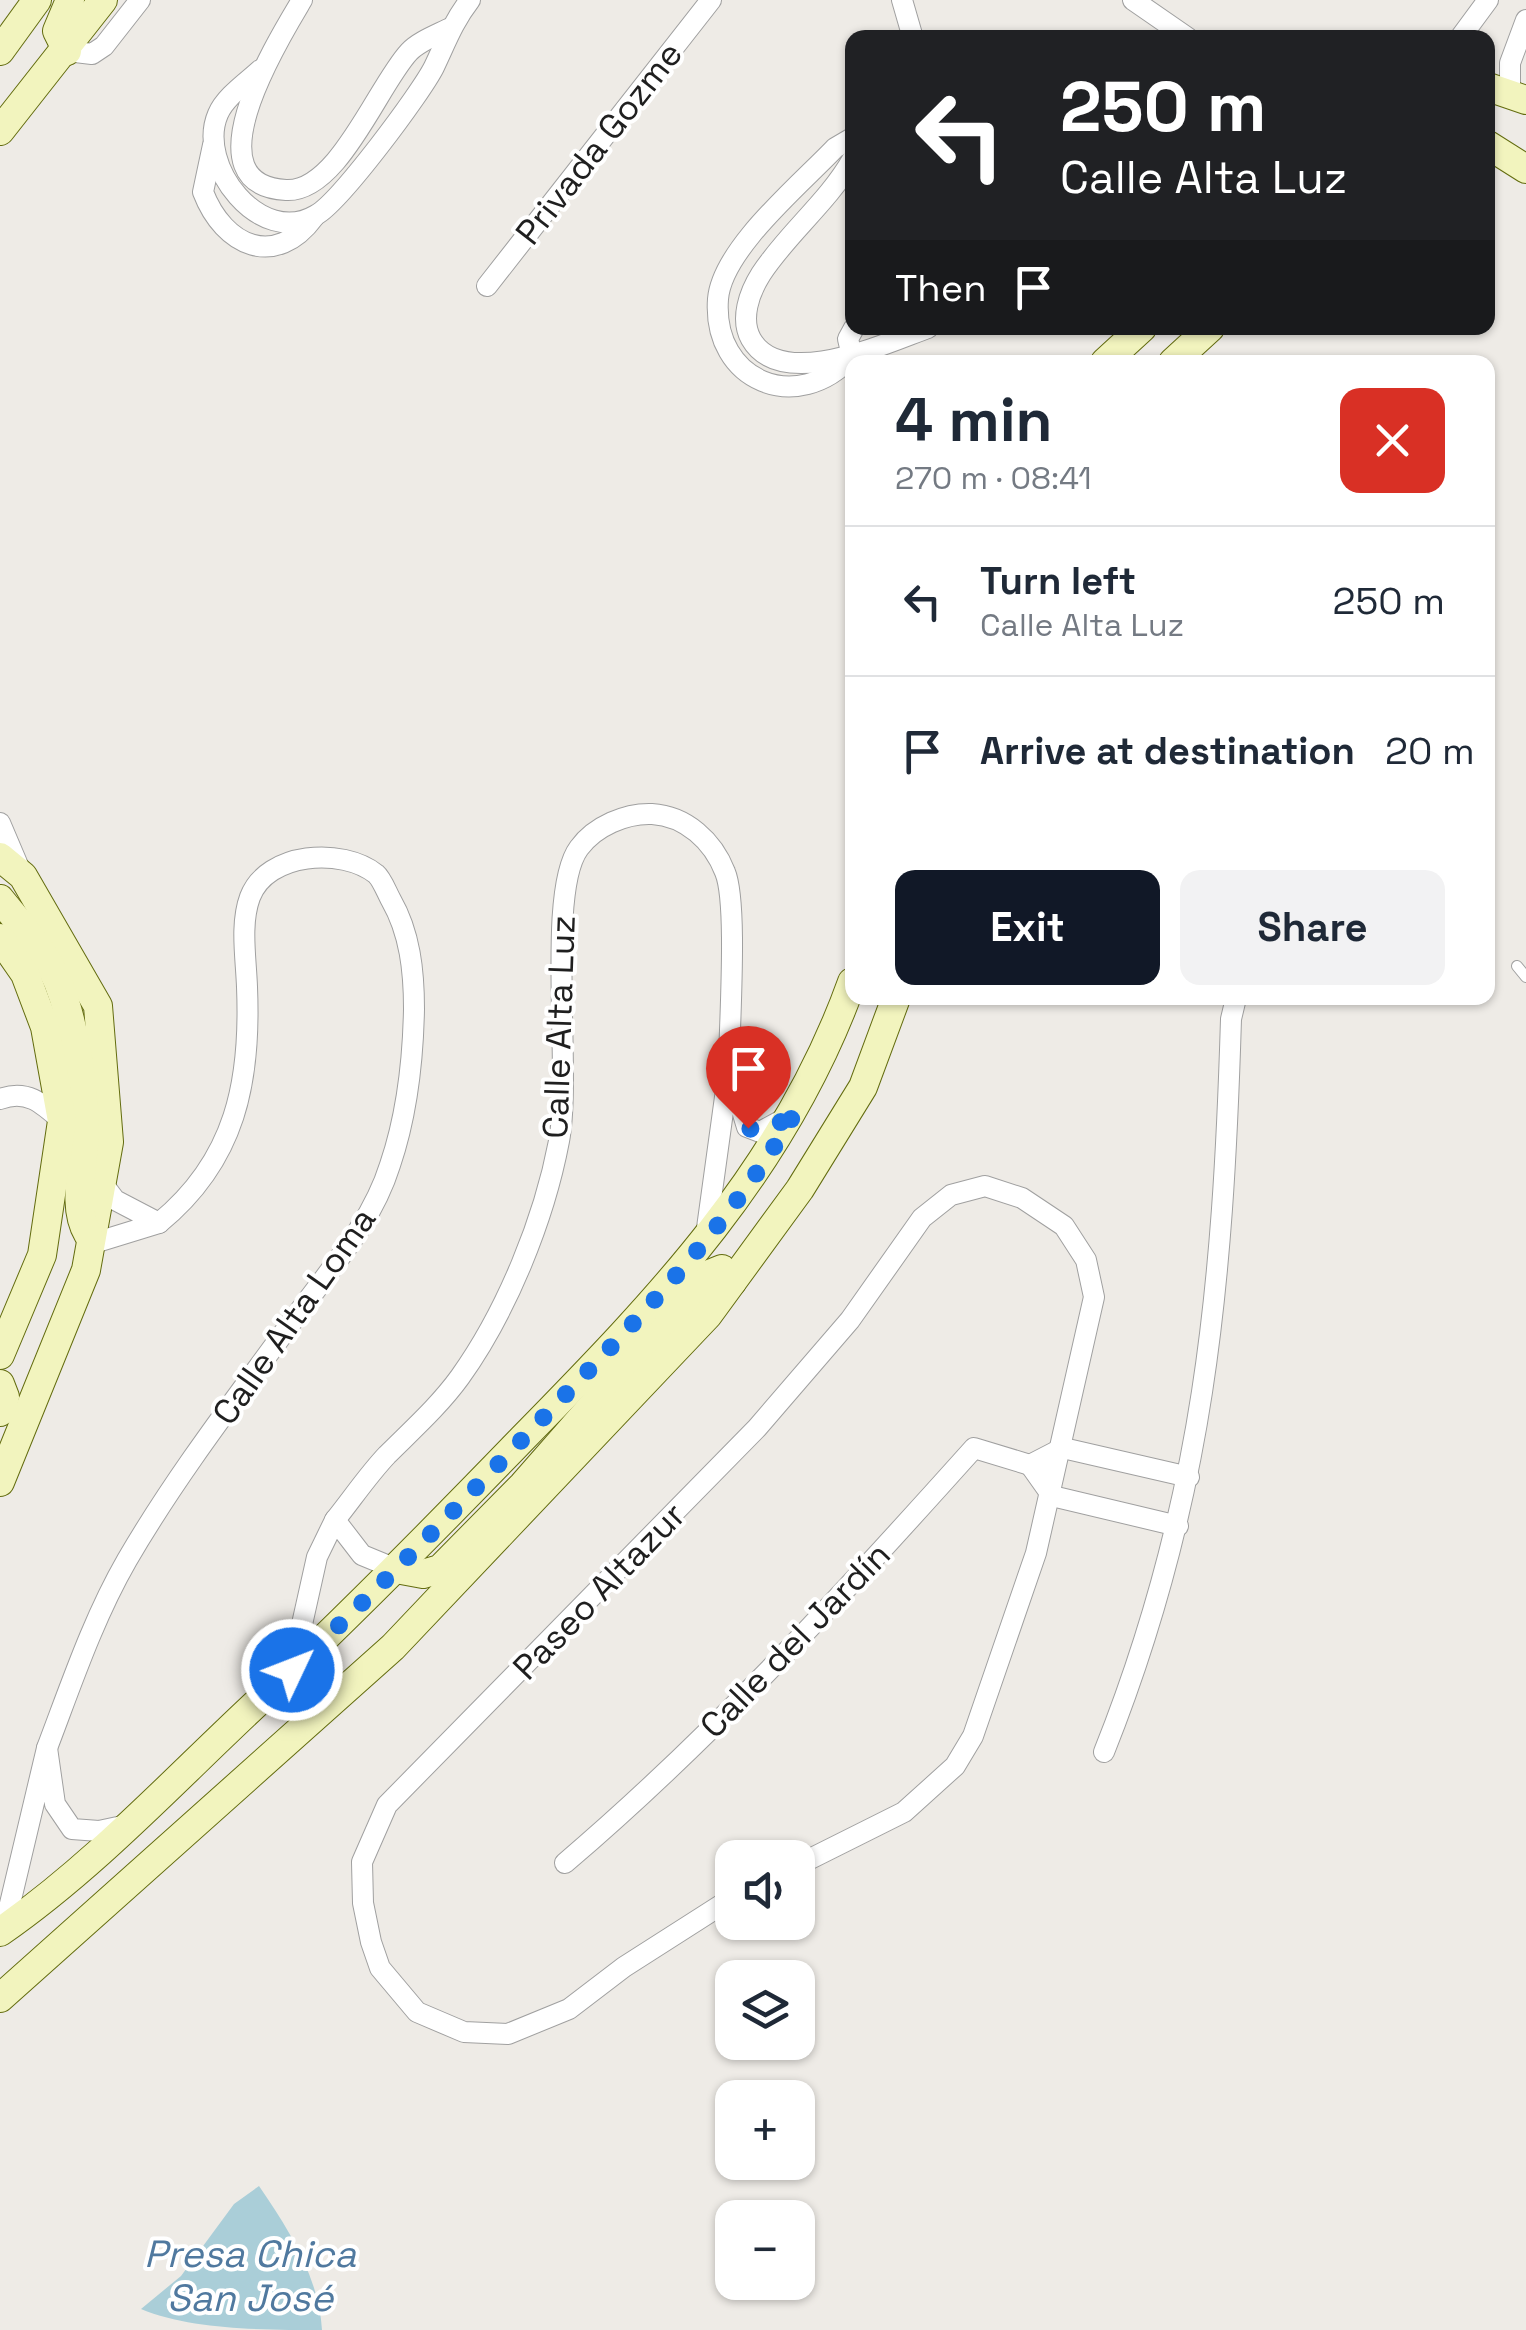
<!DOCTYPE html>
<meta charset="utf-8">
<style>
:root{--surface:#fff;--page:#f2f2f3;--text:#1f2937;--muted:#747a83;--line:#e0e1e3;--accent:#111827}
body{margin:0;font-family:"Space Grotesk",sans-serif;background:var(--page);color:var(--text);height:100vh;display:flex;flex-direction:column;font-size:38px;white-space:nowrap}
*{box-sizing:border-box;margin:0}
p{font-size:32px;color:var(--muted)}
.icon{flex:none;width:55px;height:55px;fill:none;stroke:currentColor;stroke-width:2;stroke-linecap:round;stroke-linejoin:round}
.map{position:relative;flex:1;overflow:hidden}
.side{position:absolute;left:845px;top:355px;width:650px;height:650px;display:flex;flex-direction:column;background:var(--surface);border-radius:20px;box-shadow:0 2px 8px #0004}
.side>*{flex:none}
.hud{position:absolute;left:845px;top:30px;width:650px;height:305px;border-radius:20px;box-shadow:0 2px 8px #0004;background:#202124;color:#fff;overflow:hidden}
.buttons{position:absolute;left:715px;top:1840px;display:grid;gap:20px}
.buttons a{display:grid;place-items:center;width:100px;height:100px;border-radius:20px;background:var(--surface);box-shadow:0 2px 8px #0004;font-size:50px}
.pin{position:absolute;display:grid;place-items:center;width:85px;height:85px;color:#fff;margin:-102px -42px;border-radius:50% 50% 50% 0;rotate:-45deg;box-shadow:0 0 10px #0007}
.pin .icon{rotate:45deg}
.me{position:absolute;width:110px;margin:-55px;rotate:47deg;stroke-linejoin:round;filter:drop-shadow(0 0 8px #0008)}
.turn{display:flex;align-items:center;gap:35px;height:210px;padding:0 50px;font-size:45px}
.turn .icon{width:130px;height:130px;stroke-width:2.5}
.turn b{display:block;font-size:70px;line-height:85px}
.then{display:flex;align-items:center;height:95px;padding:0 50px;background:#0003;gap:20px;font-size:38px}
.round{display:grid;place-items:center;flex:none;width:105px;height:105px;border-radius:20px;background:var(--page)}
.overview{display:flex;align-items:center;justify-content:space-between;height:170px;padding:0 50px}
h1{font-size:60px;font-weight:700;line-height:75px}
.action{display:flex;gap:20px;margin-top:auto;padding:20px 50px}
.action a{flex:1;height:115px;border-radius:20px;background:var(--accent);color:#fff;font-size:40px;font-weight:700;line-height:115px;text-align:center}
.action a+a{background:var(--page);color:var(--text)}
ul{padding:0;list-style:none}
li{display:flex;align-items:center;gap:30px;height:150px;padding:0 50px;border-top:2px solid var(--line)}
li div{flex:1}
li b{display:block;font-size:38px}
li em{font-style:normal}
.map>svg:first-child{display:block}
.water{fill:#aaced8}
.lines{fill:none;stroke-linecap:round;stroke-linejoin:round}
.lane-casing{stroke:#a0a0a0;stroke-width:12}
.street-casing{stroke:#a0a0a0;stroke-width:22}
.secondary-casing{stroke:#636c0f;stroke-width:30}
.lane{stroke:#fff;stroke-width:10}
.street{stroke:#fff;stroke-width:20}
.secondary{stroke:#f2f4be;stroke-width:28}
.route{stroke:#1a73e8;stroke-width:18;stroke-dasharray:0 32.4}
.labels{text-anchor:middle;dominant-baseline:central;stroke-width:8;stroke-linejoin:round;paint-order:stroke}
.street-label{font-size:35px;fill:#1f1f1f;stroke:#fff}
.water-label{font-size:38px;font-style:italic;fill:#50799f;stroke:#fff}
</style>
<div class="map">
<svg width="1526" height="2330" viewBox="0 0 1526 2330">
<rect width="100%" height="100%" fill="#eeebe6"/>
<!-- water -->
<path class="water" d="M259,2186C288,2228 319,2277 322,2330C264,2330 191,2330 141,2309L181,2276L234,2204Z"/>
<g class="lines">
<defs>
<path id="lane" d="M1517,966L1526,977"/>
<g id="street">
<path d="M302,0C280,37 187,185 286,190C338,193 378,85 409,52C418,42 436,35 448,29"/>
<path d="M902,0L913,38"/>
<path d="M1133,0L1188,38"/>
<path d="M1460,38L1488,0"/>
<path d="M67,51L92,54L104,46L140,0"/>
<path d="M260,70C247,82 225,97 218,114C196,165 260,248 316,215C340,202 421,93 434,67C446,42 453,22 470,0"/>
<path d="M1510,92V63L1526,20"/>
<path d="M213,145L203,192C224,247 276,269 314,217"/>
<path d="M852,160C828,202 787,234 761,274C749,293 740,319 751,339C781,392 886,343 928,328"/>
<path d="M487,286L711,0"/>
<path d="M852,356C798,416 712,382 718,299C722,249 801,184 835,148L852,138"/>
<path d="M852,356L848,339L854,328"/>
<path d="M0,823L20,870"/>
<path d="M0,1099C27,1089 42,1103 62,1121"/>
<path d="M706,1235L729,1068L747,1127L760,1132L784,1119"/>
<path d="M94,1243L159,1223L115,1200L103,1184"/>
<path d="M335,1520C352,1499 368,1475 387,1455C412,1430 439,1406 460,1377C507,1311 544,1220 559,1141C572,1072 546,892 579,848C595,826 626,813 652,814C686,816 713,841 725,872C738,903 729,1027 729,1068"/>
<path d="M1178,1526L1052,1496L1030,1465L1063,1448L1189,1477"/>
<path d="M292,1669L317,1557L335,1520L362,1555L396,1569"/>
<path d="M47,1748C71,1685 93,1619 127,1560C177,1474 240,1393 299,1312C333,1266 373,1220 390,1165C407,1115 413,1061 414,1009C414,971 410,933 391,900C387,893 382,879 376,874C342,847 267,852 250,897C240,924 246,958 247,987C251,1081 236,1160 159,1223"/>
<path d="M1104,1752C1204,1502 1223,1286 1231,1019L1236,998"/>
<path d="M565,1863C714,1736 844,1593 974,1448L1030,1465"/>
<path d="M732,1898L624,1967L569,2009L508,2034L464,2032L417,2012L380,1968L371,1942L363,1903L362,1862L387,1805L757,1428L850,1320L922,1218L951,1195L985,1186L1022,1198L1064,1226L1086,1260L1094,1297L1036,1553L973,1736L955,1766L904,1812L798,1865"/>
<path d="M4,1929L47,1748L55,1804L72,1829L99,1831L127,1825"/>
</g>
<g id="secondary">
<path d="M0,51L37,0"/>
<path d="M67,51L57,31L70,0"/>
<path d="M1488,87L1526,100"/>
<path d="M0,131L103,0"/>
<path d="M1488,145L1526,169"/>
<path d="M1105,362L1142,328"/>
<path d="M1173,362L1210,328"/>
<path d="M0,857L23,876L98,1006L109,1142L86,1270L0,1482"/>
<path d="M0,899C20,924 45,951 58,982C75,1025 83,1080 85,1127C86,1160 70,1204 88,1234"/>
<path d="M0,938L25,974L45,1027L62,1121L42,1255L0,1355"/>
<path d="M0,1384L5,1397L0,1412"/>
<path d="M396,1569L423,1574L440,1569L523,1485L707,1275L722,1269L732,1282"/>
<path d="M0,1932C95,1866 176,1778 260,1700C350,1615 437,1527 523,1438C659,1299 785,1169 852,982"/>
<path d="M0,1998L393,1647L708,1315L800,1189L863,1087L896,998"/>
</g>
</defs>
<!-- lane casing -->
<use href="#lane" class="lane-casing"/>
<!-- street casing -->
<use href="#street" class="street-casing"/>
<!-- secondary casing -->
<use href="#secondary" class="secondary-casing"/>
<!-- lane -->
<use href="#lane" class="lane"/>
<!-- street -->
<use href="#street" class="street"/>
<!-- secondary -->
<use href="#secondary" class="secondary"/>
</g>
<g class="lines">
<!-- route -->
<path class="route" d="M292,1670C378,1590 459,1505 540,1421C634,1323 730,1227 797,1109C781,1122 769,1135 748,1128"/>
</g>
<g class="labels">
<!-- street labels -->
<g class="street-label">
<text transform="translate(599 143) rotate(-52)">Privada Gozme</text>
<text transform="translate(559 1027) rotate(-88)">Calle Alta Luz</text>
<text transform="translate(294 1316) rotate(-55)">Calle Alta Loma</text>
<text transform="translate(599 1591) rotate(-46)">Paseo Altazur</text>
<text transform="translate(795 1640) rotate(-46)">Calle del Jardín</text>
</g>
<!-- water labels -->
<g class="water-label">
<text x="250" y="2254">Presa Chica<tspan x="250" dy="44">San José</tspan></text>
</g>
</g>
</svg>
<div class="buttons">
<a><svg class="icon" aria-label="sound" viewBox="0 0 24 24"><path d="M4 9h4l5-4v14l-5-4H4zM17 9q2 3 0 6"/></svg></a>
<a><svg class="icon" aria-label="layers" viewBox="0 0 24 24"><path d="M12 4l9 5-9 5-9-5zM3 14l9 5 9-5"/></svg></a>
<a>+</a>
<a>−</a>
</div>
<div class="pin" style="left:748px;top:1128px;background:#d93025"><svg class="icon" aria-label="arrive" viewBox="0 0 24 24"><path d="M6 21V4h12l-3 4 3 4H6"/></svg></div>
<svg class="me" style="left:292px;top:1670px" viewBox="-20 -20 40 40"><circle r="17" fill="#1a73e8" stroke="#fff" stroke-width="3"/><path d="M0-11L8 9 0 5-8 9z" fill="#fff"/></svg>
<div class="hud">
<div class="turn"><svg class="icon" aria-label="left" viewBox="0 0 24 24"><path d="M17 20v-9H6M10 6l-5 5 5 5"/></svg><div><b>250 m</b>Calle Alta Luz</div></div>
<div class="then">Then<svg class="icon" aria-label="arrive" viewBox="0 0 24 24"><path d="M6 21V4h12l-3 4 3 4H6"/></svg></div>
</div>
<section class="side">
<div class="overview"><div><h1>4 min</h1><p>270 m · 08:41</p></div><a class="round" style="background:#d93025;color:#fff"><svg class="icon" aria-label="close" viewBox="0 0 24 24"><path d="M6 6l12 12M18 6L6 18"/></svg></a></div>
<ul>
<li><svg class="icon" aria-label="left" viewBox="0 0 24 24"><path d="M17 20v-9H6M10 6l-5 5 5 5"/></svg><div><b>Turn left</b><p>Calle Alta Luz</p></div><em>250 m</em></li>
<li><svg class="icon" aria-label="arrive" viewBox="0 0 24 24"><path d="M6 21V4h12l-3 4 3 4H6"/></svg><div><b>Arrive at destination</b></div><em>20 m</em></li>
</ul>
<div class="action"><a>Exit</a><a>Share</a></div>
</section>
</div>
